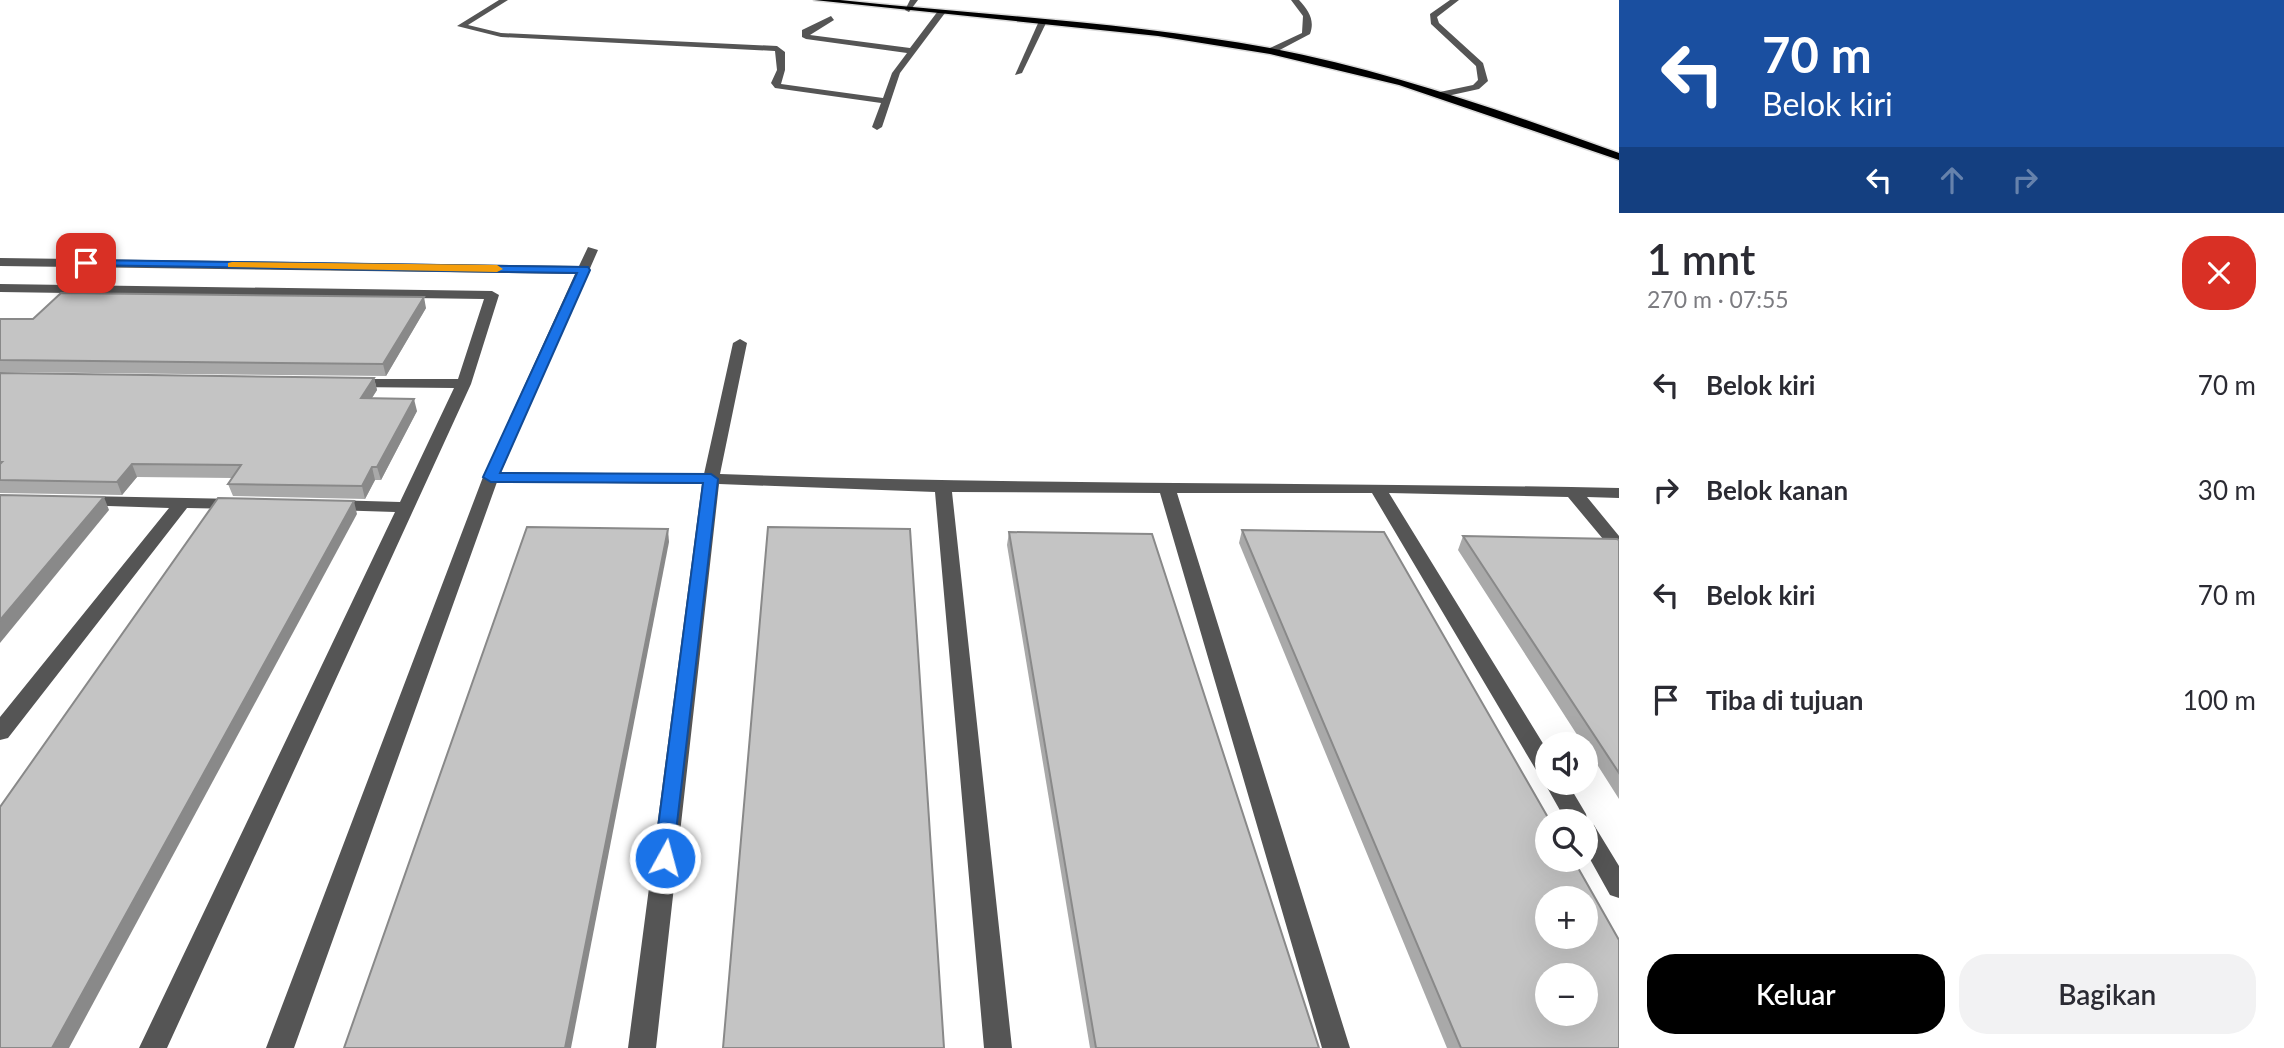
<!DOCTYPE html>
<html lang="id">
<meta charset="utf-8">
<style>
:root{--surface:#fff;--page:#f2f2f3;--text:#2b2b33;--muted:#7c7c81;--accent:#000}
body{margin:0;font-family:Lato,sans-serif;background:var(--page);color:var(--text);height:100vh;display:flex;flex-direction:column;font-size:26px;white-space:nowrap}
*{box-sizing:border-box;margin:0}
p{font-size:23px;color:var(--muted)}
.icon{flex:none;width:38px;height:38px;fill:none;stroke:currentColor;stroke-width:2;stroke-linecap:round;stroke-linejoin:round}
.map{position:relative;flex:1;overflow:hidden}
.sheet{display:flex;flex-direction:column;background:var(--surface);width:665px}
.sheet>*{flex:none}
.top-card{background:#1a4fa0;color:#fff;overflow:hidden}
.controls{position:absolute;left:1535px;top:732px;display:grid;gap:14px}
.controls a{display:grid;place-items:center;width:63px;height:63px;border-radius:50%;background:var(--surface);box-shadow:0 7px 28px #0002;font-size:35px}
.pin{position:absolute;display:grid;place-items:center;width:60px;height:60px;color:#fff;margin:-30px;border-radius:14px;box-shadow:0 4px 10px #0006}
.me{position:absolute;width:77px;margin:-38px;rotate:7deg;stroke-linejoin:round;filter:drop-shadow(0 0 5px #0008)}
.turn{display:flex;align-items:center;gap:24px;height:147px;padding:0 28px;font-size:32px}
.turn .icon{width:91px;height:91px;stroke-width:2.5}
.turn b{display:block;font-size:49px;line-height:60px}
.lanes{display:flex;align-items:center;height:66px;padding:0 28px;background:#0003;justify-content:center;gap:35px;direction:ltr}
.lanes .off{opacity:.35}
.round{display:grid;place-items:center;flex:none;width:74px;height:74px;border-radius:28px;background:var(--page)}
.summary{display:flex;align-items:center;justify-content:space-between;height:119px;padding:0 28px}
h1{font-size:42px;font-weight:600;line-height:52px}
.button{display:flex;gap:14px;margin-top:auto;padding:14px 28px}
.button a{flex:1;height:80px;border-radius:28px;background:var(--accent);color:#fff;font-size:28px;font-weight:600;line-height:80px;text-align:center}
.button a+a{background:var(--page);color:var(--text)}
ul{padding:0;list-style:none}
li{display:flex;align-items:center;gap:21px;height:105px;padding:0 28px}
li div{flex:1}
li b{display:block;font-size:26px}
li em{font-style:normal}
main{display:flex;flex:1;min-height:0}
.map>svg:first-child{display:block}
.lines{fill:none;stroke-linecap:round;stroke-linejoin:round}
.major-casing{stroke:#dbdbdb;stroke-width:3}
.minor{fill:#555;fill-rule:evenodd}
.major{fill:#000;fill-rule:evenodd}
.wall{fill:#a9a9a9}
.shaded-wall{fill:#898989}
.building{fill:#c4c4c4;stroke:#898989;stroke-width:2;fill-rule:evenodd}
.route{fill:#1a73e8;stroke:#114b97;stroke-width:2}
.slow{fill:#f59e0b}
</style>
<main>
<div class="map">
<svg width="1619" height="1048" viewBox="0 0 1619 1048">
<rect width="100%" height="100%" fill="#fff"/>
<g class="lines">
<defs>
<path id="major" d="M814,0H840C983,15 1128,22 1270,48C1390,71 1505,112 1619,153V160L1399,85L1270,54L1158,36Z"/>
</defs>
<!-- major casing -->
<use href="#major" class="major-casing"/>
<!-- minor -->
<g class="minor">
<path d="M499,0H508L468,25L501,33L777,46L785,52V70L781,84L883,98L892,73L907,53L806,39L802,37V30L831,16L834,20L810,35L910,48L938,11L945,13L900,73L882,127L877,130L872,127L881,103L775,88L771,83L777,70L775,51L501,37L457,26Z"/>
<path d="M910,0H918L909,12L905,10Z"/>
<path d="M1291,0H1299C1309,11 1315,20 1310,34L1274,53H1268V49L1302,33L1303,16Z"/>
<path d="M1450,0H1459L1437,17L1439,23L1483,63L1488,81L1479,89L1438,98L1433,95L1435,93L1473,85L1478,80L1476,66L1431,24L1430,14Z"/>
<path d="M1043,19L1047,21L1022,73L1015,75L1039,21Z"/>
<path d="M588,247L598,250L501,472L704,474L733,343L740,339L747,343L720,474C1020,485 1319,482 1619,488V498L1587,497L1619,536V553L1613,551L1568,497L1389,493L1547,750V782H1567L1586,814L1588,823L1594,825L1619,866V898L1610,895L1586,852V821H1566L1544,782L1546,777L1539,775L1372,493H1177L1350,1048H1322L1160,493L952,492L1012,1048H984L935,492L719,484L656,1048H628L702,484L497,482L294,1048H266L483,477L575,274L0,266V258L579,266Z"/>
<path d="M0,284L492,291L499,295L471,384L167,1048H139L395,512L332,510L323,505L332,500L400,502L454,388L352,387L345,383L352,379H458L484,299L0,292Z"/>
<path d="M84,496L238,499L247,504L238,509L187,508L8,738L0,740V717L169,508L78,505L75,501Z"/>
</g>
<!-- major -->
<use href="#major" class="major"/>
</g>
<!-- wall -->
<g class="wall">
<path d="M426,308L386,376L0,372V319H33Z"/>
<path d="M0,373L374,378L377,390L372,398L417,411L381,480H375L365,499L233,496L228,484L232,478L137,477L122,495L0,493Z"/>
<path d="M1242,530L1619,1048H1447L1239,543Z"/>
<path d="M1009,532L1319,1048H1090L1007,545Z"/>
<path d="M1463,536L1619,540V799L1586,747V744H1583L1458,550Z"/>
</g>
<!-- shaded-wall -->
<g class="shaded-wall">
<path d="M424,297L426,308L386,376L383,364Z"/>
<path d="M374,378L377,390L364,410L361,398Z"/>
<path d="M414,399L417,411L381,480L377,467Z"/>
<path d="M132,464L137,477L122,495L117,482Z"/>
<path d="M372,467L375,480L365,499L362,486Z"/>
<path d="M104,497L109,510L0,643V620Z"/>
<path d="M354,501L357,514L69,1048H52Z"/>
<path d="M668,529L669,542L571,1048H565Z"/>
</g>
<!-- building -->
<g class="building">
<path d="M61,293L424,297L383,364L0,360V319H33Z"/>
<path d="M0,373L374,378L361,398L414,399L377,467H372L362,486L228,484L241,465L132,464L117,482L0,480V464L2,462H0Z"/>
<path d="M0,495L104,497L0,620Z"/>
<path d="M218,498L354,501L52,1048H0V807Z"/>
<path d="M527,527L668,529L565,1048H344Z"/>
<path d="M768,527L910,529L944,1048H723Z"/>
<path d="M1242,530L1384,532L1550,821H1547V859H1573L1619,940V1048H1461ZM1547,898H1586V936H1547ZM1547,975H1586V1013H1547Z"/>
<path d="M1009,532L1152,534L1319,1048H1096Z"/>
<path d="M1463,536L1617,539L1619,540V773Z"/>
</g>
<!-- route -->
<path class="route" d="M86,260L588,267L590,270L500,473L711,474L718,479L672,865L665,867L657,865L654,858L703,483L491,482L483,477L577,273L82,265L80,263Z"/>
<!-- slow -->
<path class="slow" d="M232,262L497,265L503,269L497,272L228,267V263Z"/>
</svg>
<div class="controls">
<a><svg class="icon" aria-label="sound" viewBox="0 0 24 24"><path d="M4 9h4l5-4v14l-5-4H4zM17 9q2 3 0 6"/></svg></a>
<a><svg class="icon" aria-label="search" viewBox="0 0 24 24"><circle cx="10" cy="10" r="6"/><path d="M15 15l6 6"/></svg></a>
<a>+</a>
<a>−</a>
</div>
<div class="pin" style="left:86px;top:263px;background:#d93025"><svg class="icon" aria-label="arrive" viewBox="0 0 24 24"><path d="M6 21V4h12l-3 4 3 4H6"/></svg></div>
<svg class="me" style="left:665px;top:858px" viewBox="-20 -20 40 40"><circle r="17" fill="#1a73e8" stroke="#fff" stroke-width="3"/><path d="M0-11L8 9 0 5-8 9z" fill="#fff"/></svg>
</div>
<section class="sheet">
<div class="top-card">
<div class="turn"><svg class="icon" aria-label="left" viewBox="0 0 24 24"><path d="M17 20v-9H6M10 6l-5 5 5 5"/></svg><div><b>70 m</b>Belok kiri</div></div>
<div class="lanes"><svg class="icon" aria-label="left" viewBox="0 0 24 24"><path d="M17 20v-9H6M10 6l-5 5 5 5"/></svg><svg class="icon off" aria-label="ahead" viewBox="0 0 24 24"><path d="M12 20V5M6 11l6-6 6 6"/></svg><svg class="icon off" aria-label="right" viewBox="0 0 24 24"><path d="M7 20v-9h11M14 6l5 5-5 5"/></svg></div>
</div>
<div class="summary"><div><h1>1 mnt</h1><p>270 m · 07:55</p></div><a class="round" style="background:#d93025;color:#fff"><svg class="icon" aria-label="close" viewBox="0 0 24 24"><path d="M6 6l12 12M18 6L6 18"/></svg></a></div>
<ul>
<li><svg class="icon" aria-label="left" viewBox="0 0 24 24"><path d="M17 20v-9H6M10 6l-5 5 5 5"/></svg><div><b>Belok kiri</b></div><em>70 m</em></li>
<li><svg class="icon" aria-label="right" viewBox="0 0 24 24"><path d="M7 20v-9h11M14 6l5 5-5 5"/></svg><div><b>Belok kanan</b></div><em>30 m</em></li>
<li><svg class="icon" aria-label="left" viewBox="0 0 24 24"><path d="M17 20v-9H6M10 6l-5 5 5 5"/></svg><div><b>Belok kiri</b></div><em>70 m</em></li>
<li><svg class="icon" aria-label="arrive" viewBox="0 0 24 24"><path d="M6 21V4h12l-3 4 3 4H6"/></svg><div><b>Tiba di tujuan</b></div><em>100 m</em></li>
</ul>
<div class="button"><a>Keluar</a><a>Bagikan</a></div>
</section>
</main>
